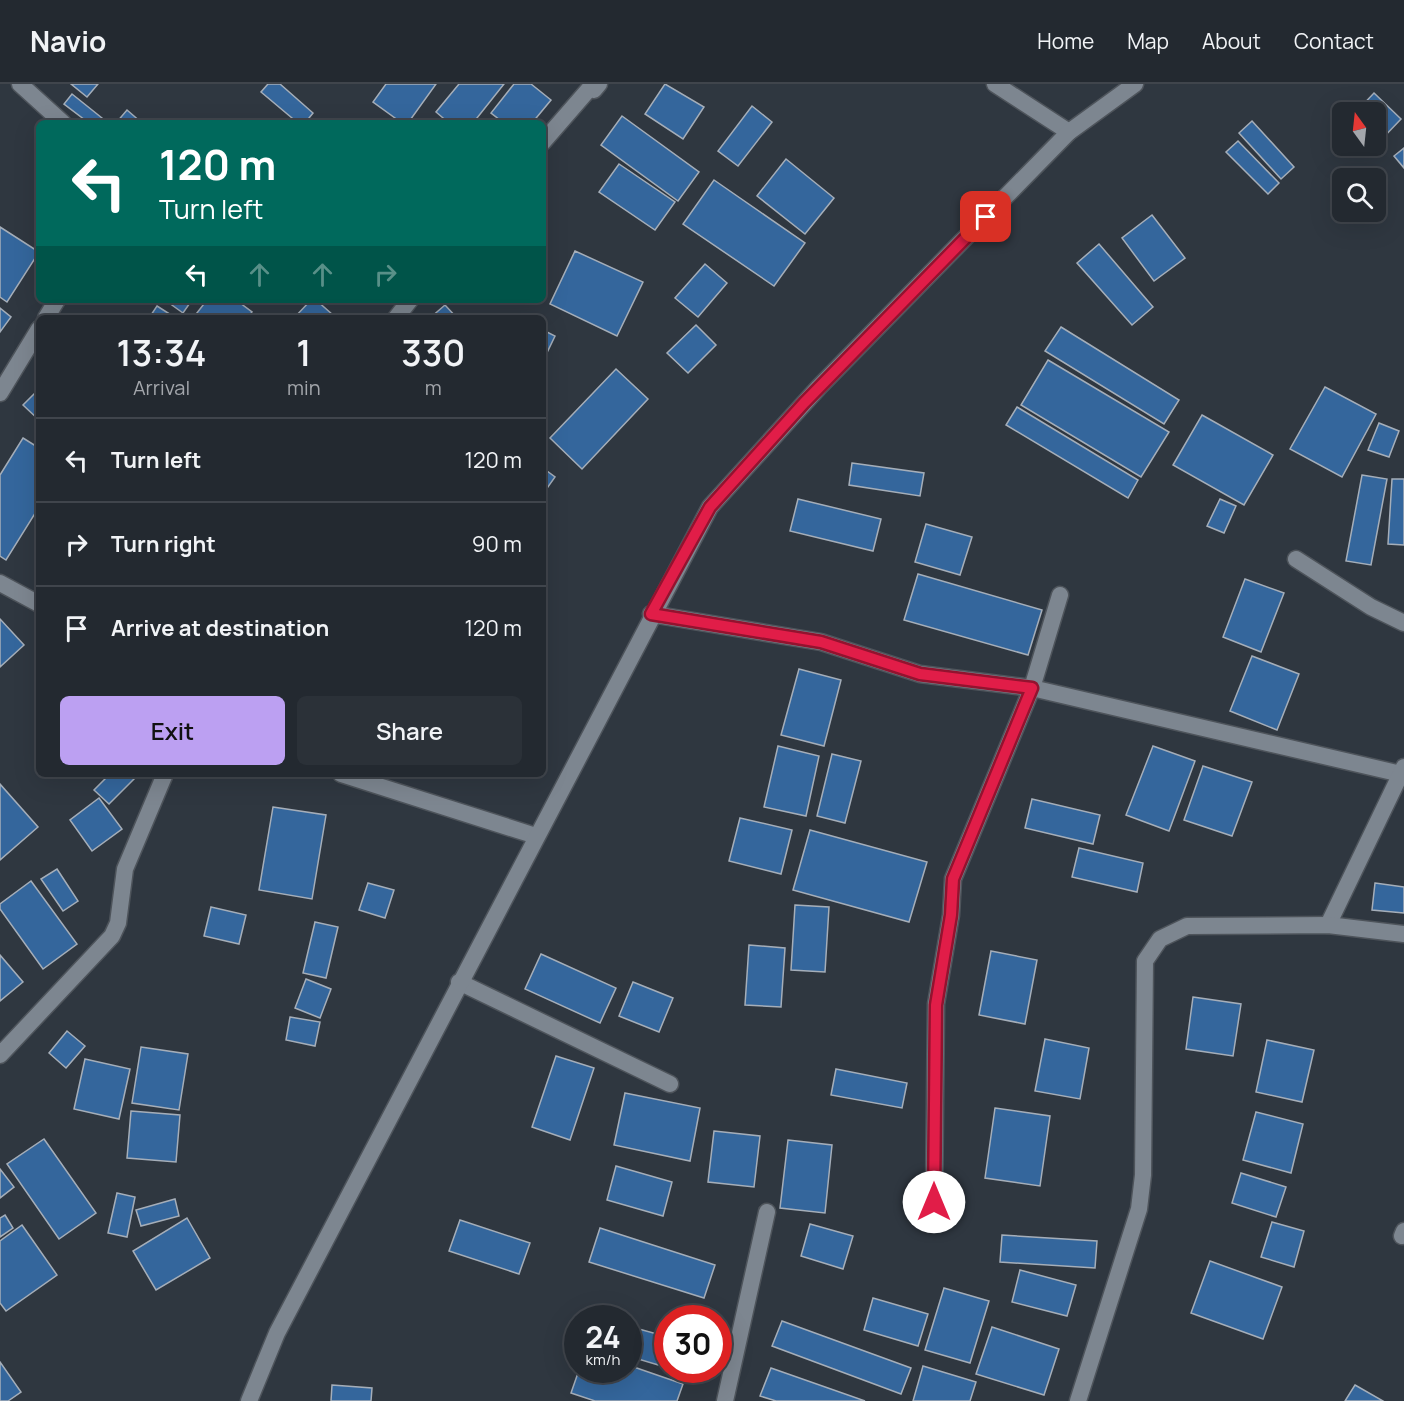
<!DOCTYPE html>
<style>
:root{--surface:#232930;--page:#2b3138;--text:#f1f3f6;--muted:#a3a6ab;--line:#40454c;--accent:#bca0f2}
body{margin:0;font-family:Manrope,sans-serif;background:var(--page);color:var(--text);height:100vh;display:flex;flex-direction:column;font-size:22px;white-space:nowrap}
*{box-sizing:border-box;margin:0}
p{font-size:20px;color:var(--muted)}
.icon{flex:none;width:33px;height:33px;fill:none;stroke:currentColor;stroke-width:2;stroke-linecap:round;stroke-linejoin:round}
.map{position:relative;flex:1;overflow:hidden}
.drawer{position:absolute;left:36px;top:231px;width:510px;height:462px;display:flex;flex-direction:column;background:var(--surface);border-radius:9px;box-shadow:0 6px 24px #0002,0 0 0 2px var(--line)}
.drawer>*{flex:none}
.top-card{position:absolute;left:36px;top:36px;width:510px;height:183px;border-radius:9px;box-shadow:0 6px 24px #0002,0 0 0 2px var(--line);background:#00695c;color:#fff;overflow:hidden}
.needle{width:39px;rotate:345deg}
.controls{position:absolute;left:1332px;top:18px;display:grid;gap:12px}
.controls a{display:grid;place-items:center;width:54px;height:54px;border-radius:9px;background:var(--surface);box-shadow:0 6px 24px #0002,0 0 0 2px var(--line);font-size:30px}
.speed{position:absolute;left:564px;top:1221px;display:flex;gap:12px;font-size:30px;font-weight:700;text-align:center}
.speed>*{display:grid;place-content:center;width:78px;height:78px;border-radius:50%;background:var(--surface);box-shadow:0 6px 24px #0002,0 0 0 2px var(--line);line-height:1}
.speed small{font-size:15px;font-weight:400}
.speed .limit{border:9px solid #d22;background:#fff;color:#111}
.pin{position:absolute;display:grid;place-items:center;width:51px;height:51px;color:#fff;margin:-26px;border-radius:12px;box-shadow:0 3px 9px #0006}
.me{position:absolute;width:66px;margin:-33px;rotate:0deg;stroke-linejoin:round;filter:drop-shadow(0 0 4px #0008)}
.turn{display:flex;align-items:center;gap:21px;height:126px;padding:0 24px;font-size:27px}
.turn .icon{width:78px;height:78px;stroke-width:2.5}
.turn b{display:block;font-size:42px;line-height:51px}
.lanes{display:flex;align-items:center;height:57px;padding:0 24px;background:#0003;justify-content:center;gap:30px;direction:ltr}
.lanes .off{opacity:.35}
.eta{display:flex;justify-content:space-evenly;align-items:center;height:102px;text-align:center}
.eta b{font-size:36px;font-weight:600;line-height:42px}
.primary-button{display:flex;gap:12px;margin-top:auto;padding:12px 24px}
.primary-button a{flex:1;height:69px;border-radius:9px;background:var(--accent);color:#111;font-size:24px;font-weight:600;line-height:69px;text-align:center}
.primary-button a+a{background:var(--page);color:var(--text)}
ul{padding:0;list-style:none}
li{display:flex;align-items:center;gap:18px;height:84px;padding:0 24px;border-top:2px solid var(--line)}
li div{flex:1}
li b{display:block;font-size:22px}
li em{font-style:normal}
header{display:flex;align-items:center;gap:36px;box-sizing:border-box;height:84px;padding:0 30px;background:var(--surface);border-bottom:2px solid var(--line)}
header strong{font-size:28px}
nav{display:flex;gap:33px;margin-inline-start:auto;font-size:21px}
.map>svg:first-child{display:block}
.building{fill:#34669c;stroke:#a5aeb9;stroke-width:1.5}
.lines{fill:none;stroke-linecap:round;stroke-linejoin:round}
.minor-casing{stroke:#4e545b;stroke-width:19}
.tertiary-casing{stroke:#4e545b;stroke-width:19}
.minor{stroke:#7d8690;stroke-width:16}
.tertiary{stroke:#7d8690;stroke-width:16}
.route-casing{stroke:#92132f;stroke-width:15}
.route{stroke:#e11d48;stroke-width:10}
</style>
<header>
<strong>Navio</strong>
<nav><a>Home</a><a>Map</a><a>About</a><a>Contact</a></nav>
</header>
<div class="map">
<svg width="1404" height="1317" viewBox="0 0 1404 1317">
<rect width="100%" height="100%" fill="#2f3740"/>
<!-- building -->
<g class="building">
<path d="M71,0H98L87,13Z"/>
<path d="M268,0H280L313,29L305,39H298L261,8Z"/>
<path d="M386,0H436L408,39H402L373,18Z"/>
<path d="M459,0H504L473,39H449L436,28Z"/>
<path d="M514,0H531L551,16L532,39H504L491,29Z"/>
<path d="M665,0L704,23L683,55L645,30Z"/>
<path d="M1374,9L1401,35L1381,56L1376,51V28H1356Z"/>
<path d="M72,10L107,38L106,39H89L64,20Z"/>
<path d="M752,22L772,38L738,82L718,67Z"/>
<path d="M127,26L142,39H116Z"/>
<path d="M622,32L699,88L678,117L601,61Z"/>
<path d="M1252,37L1294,83L1281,95L1239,49Z"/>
<path d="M1238,57L1279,99L1268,110L1226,68Z"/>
<path d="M1404,64V84L1394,72Z"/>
<path d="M786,75L834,114L805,150L757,112Z"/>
<path d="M619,80L675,118L655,146L599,108Z"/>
<path d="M714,96L805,159L774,202L683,140Z"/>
<path d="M1152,131L1185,174L1154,197L1122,154Z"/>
<path d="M0,143L39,168L7,218L0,213Z"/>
<path d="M1099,160L1153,223L1132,241L1077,179Z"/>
<path d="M575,167L643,198L617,252L550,220Z"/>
<path d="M705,180L727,199L698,233L675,214Z"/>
<path d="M165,216H192L183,229Z"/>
<path d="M207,216H236L252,228L247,234H193Z"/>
<path d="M311,216H316L333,231L330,234H294Z"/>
<path d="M445,221L457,234H430Z"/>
<path d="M157,222L176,234H149Z"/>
<path d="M0,224L11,233L0,248Z"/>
<path d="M696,241L716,261L688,289L667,269Z"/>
<path d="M1061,243L1179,316L1164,340L1045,267Z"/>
<path d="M543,246L555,252L543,277Z"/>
<path d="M1048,276L1169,348L1141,393L1021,321Z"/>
<path d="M616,285L648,315L582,385L550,354Z"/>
<path d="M1325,303L1376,330L1342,393L1290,365Z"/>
<path d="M39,305V336L23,321Z"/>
<path d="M1017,323L1138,396L1128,414L1006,341Z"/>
<path d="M1202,331L1273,371L1244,421L1173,381Z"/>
<path d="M1379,339L1399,347L1389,373L1368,366Z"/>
<path d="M23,354L39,364V423L6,476L0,472V391Z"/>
<path d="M852,379L924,389L920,412L849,401Z"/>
<path d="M543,384L555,393L543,410Z"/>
<path d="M1362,391L1387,395L1371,481L1346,477Z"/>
<path d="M1392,395H1404V461L1388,460Z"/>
<path d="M798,415L881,435L873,467L790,447Z"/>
<path d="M1220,415L1236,422L1224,449L1207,442Z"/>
<path d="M926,440L972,453L960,491L915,478Z"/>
<path d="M918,490L1042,526L1028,571L904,536Z"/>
<path d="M1245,495L1284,509L1261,568L1223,553Z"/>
<path d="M0,535L24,561L0,583Z"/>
<path d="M1252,572L1299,590L1277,646L1230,627Z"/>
<path d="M799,585L841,596L824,662L781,651Z"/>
<path d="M778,662L819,672L806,732L764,723Z"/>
<path d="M1153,662L1195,677L1169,747L1126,731Z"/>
<path d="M832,670L861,677L845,739L817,732Z"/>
<path d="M1203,682L1252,698L1232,752L1184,736Z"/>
<path d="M110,690H139L109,720L94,706Z"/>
<path d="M0,700L38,743L0,776Z"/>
<path d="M99,714L122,745L92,767L70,736Z"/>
<path d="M1032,715L1100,731L1093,760L1025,744Z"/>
<path d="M273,723L326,731L312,815L259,806Z"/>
<path d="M740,734L792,746L781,790L729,777Z"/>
<path d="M810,746L927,778L909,838L793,806Z"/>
<path d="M1079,764L1143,779L1137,808L1072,793Z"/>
<path d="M57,785L78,817L63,827L41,795Z"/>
<path d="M31,797L77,860L43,885L0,825V820Z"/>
<path d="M368,799L394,806L385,834L359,826Z"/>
<path d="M1375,799L1404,803V829L1372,826Z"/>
<path d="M795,821L829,823L825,888L791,886Z"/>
<path d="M211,823L246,831L239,860L204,852Z"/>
<path d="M315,838L338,843L326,894L303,889Z"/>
<path d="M749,861L785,864L781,923L745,921Z"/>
<path d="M991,867L1037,876L1025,940L979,931Z"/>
<path d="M541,870L616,904L600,939L525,905Z"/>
<path d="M0,871L23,898L0,917Z"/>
<path d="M306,895L331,905L320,934L295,924Z"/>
<path d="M633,898L673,914L659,948L619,932Z"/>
<path d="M1193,913L1241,920L1233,972L1186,965Z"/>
<path d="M290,933L320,938L315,962L286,956Z"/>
<path d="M67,947L85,962L66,984L49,969Z"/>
<path d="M1045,955L1089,964L1080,1015L1035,1007Z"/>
<path d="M1267,956L1314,966L1302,1018L1256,1008Z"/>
<path d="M141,963L188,970L179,1026L132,1019Z"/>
<path d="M556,972L594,984L570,1056L532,1043Z"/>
<path d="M85,975L130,985L119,1035L74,1025Z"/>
<path d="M836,985L907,999L902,1024L831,1011Z"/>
<path d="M625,1009L700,1024L690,1077L614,1061Z"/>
<path d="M995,1024L1050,1032L1040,1102L985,1094Z"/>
<path d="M131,1027L180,1031L176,1078L127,1074Z"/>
<path d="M1256,1028L1303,1040L1291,1089L1243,1076Z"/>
<path d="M714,1047L760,1052L754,1103L708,1098Z"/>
<path d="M44,1055L96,1129L59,1155L7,1080Z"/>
<path d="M788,1056L832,1061L825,1129L780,1124Z"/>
<path d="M616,1082L672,1098L663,1132L607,1116Z"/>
<path d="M0,1085L14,1103L0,1114Z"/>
<path d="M1241,1089L1286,1103L1276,1133L1232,1119Z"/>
<path d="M117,1109L135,1113L127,1153L108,1149Z"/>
<path d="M175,1115L179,1132L141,1142L136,1126Z"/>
<path d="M5,1131L13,1144L0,1153V1134Z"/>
<path d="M187,1134L210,1174L156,1206L133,1167Z"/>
<path d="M460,1136L530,1159L519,1190L449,1167Z"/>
<path d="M1272,1138L1304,1147L1294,1183L1261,1173Z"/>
<path d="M810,1140L853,1152L843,1185L801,1172Z"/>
<path d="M22,1141L57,1191L6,1227L0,1219V1157Z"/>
<path d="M600,1144L715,1181L704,1214L589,1178Z"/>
<path d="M1002,1151L1097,1157L1095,1184L1000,1178Z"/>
<path d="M1210,1177L1282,1203L1263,1255L1191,1229Z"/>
<path d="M1020,1186L1076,1201L1067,1232L1012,1218Z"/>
<path d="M944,1204L989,1217L970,1279L925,1266Z"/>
<path d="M873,1214L928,1230L918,1262L864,1246Z"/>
<path d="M782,1237L911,1284L901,1310L772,1262Z"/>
<path d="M628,1242L668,1253L665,1283L628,1272Z"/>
<path d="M992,1243L1059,1265L1044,1311L976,1290Z"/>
<path d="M0,1278L21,1308L8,1317H0Z"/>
<path d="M628,1281L683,1300L677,1317H595L571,1309L579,1286H628Z"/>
<path d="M923,1282L976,1298L970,1317H913Z"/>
<path d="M771,1284L865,1317H776L760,1312Z"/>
<path d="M332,1301L372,1304L371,1317H331Z"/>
<path d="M1355,1301L1383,1317H1345Z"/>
</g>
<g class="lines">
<defs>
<g id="minor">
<path d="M20,0L63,39"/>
<path d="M995,0L1069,48"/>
<path d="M543,58L589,5L594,6L599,0"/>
<path d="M46,234L57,216"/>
<path d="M396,234L410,216"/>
<path d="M0,309L39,245"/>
<path d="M1296,475L1371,523L1404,539"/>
<path d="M0,499L39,520"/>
<path d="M651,530L821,558L920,590L1032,604L1401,690"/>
<path d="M341,690L536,752"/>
<path d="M1328,841L1404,683"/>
<path d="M459,898L670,1000"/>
<path d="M0,971L112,852L118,839L125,785L165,690"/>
<path d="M934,1118L936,920L951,831L953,795L1032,604L1060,511"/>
<path d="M1402,1152L1404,1147"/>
<path d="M725,1317L767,1128"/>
<path d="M1078,1317L1139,1125L1143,1091L1145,877L1160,855L1187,842L1328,841L1404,850"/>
</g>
<path id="tertiary" d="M249,1317L277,1249L710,423L819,303L1069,48L1135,0"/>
</defs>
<!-- minor casing -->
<use href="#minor" class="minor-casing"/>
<!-- tertiary casing -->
<use href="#tertiary" class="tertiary-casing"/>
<!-- minor -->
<use href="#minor" class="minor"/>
<!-- tertiary -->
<use href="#tertiary" class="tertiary"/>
</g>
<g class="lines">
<defs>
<path id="route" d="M934,1118L936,921L951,831L953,795L1032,604L920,590L821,558L651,530L710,423L804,319L986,133"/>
</defs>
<!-- route casing -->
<use href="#route" class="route-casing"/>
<!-- route -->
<use href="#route" class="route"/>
</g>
</svg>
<div class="controls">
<a><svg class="needle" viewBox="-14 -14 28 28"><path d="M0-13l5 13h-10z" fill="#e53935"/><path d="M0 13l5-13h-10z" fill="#a3a6ab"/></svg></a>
<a><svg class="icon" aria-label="search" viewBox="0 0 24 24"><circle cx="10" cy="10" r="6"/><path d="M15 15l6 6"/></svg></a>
</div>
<div class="speed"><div>24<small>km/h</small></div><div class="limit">30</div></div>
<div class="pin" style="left:986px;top:133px;background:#d93025"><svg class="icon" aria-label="arrive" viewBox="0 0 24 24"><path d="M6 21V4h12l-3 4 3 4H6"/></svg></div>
<svg class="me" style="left:934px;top:1118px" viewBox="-20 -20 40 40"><circle r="19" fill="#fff"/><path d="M0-13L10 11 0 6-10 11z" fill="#e11d48"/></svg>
<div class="top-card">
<div class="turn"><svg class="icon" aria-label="left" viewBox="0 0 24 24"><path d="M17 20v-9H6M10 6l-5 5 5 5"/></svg><div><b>120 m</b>Turn left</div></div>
<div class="lanes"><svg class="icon" aria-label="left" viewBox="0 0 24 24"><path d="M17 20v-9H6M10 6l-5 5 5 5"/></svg><svg class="icon off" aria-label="ahead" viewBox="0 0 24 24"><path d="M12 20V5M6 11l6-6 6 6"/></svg><svg class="icon off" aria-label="ahead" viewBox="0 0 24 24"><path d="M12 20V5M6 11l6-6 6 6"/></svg><svg class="icon off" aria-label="right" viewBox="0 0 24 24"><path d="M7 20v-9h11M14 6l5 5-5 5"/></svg></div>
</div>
<section class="drawer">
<div class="eta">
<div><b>13:34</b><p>Arrival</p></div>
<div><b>1</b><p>min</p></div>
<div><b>330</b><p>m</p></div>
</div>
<ul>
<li><svg class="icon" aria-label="left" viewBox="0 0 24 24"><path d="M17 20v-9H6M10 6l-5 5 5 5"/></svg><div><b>Turn left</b></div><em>120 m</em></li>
<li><svg class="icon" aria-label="right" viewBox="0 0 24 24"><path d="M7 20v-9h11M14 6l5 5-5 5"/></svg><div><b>Turn right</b></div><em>90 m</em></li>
<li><svg class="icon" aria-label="arrive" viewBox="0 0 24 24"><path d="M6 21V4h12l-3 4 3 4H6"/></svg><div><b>Arrive at destination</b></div><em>120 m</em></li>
</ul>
<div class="primary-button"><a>Exit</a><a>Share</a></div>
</section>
</div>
